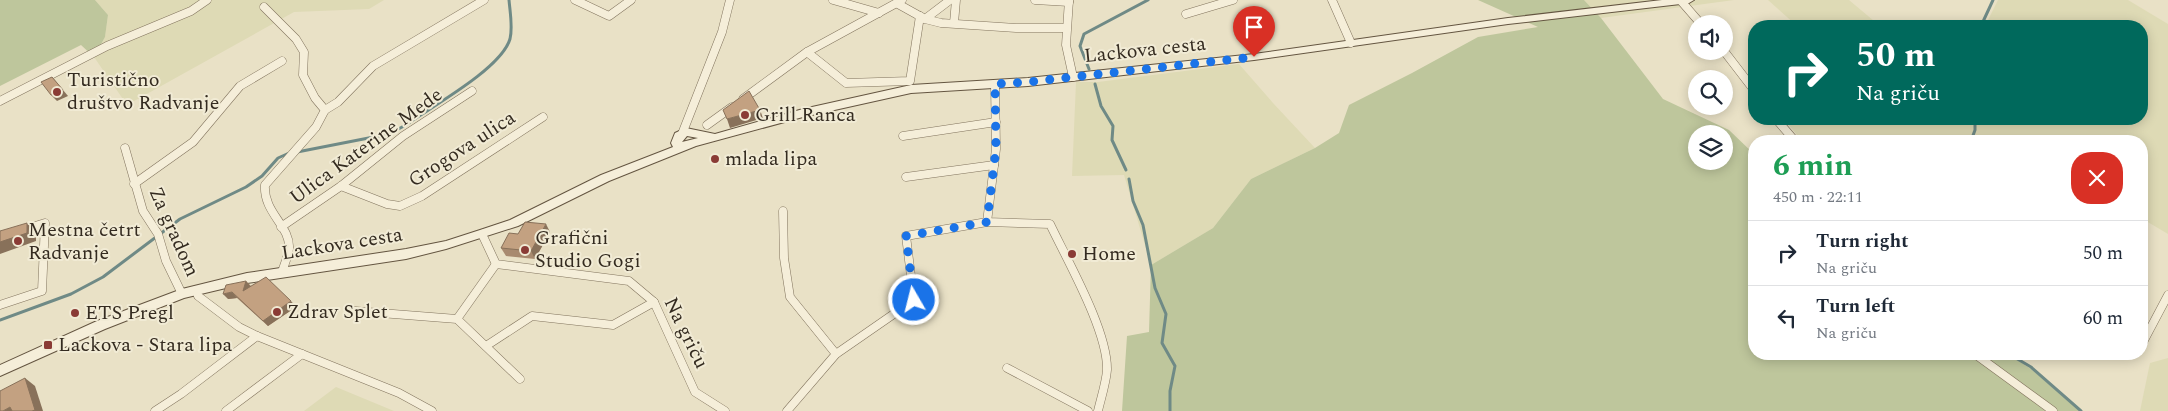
<!DOCTYPE html>
<meta charset="utf-8">
<style>
:root{--surface:#fff;--page:#f2f2f3;--text:#1f2937;--muted:#747a83;--line:#e0e1e3}
body{margin:0;font-family:Spectral,serif;background:var(--page);color:var(--text);height:100vh;display:flex;flex-direction:column;font-size:19px;white-space:nowrap}
*{box-sizing:border-box;margin:0}
p{font-size:16px;color:var(--muted)}
.icon{flex:none;width:28px;height:28px;fill:none;stroke:currentColor;stroke-width:2;stroke-linecap:round;stroke-linejoin:round}
.map{position:relative;flex:1;overflow:hidden}
.side{position:absolute;left:1748px;top:135px;width:400px;height:225px;display:flex;flex-direction:column;background:var(--surface);border-radius:20px;box-shadow:0 2px 12px #0003}
.side>*{flex:none}
.banner{position:absolute;left:1748px;top:20px;width:400px;height:105px;border-radius:20px;box-shadow:0 2px 12px #0003;background:#00695c;color:#fff;overflow:hidden}
.controls{position:absolute;left:1688px;top:15px;display:grid;gap:10px}
.controls a{display:grid;place-items:center;width:45px;height:45px;border-radius:50%;background:var(--surface);box-shadow:0 2px 12px #0003;font-size:25px}
.pin{position:absolute;display:grid;place-items:center;width:42px;height:42px;color:#fff;margin:-51px -21px;border-radius:50% 50% 50% 0;rotate:-45deg;box-shadow:0 0 5px #0007}
.pin .icon{rotate:45deg}
.me{position:absolute;width:55px;margin:-28px;rotate:352deg;stroke-linejoin:round;filter:drop-shadow(0 0 4px #0008)}
.turn{display:flex;align-items:center;gap:18px;height:105px;padding:0 25px;font-size:22px}
.turn .icon{width:65px;height:65px;stroke-width:2.5}
.turn b{display:block;font-size:35px;line-height:42px}
.round{display:grid;place-items:center;flex:none;width:52px;height:52px;border-radius:20px;background:var(--page)}
.headline{display:flex;align-items:center;justify-content:space-between;height:85px;padding:0 25px}
h1{font-size:30px;font-weight:700;line-height:38px;color:#1e9e55}
ul{padding:0;list-style:none}
li{display:flex;align-items:center;gap:15px;height:65px;padding:0 25px;border-top:1px solid var(--line)}
li div{flex:1}
li b{display:block;font-size:19px}
li em{font-style:normal}
.map>svg:first-child{display:block}
.farmland{fill:#dedab5}
.green{fill:#bec69c;fill-rule:evenodd}
.lines{fill:none;stroke-linecap:round;stroke-linejoin:round}
.stream{stroke:#6f8a86;stroke-width:3}
.street-casing{stroke:#82745e;stroke-width:9}
.secondary-casing{stroke:#645541;stroke-width:2}
.street{stroke:#f5eed9;stroke-width:8}
.secondary{fill:#f5eed9;fill-rule:evenodd}
.wall{fill:#a88a6f}
.shaded-wall{fill:#88715a}
.building{fill:#c3a181;stroke:#88715a}
.route{stroke:#1a73e8;stroke-width:9;stroke-dasharray:0 16.2}
.poi-dot{fill:#8a3b35;stroke:#f1ebd5;stroke-width:2}
.labels{text-anchor:middle;dominant-baseline:central;stroke-width:4;stroke-linejoin:round;paint-order:stroke}
.street-label{font-size:20px;fill:#342b20;stroke:#f1ebd5}
.poi-label{font-size:20px;fill:#342b20;stroke:#f1ebd5;text-anchor:start}
</style>
<div class="map">
<svg width="2168" height="411" viewBox="0 0 2168 411">
<rect width="100%" height="100%" fill="#e9e1c6"/>
<!-- farmland -->
<g class="farmland">
<path d="M95,0H384L369,9L294,12L127,105L94,57L105,37L108,15Z"/>
<path d="M1584,0H1734L1601,18Z"/>
<path d="M1768,0H1849L1880,26H1797Z"/>
<path d="M1998,0H2128L2168,24V234L2141,218V141H1802L1784,119H2141V26H1985Z"/>
<path d="M1239,64L1273,103L1315,148L1251,179L1213,228L1151,265L1124,175L1072,176L1076,82H1098Z"/>
<path d="M2168,358V411H2140L2150,363Z"/>
<path d="M336,387L394,411H304Z"/>
</g>
<!-- green -->
<g class="green">
<path d="M0,0H95L108,15L105,37L94,57L81,45L0,86Z"/>
<path d="M1478,0H1584L1601,18L1663,99L1729,130L1754,154V354H2008L2031,369L2080,411H1122L1127,336L1149,332L1151,265L1213,228L1251,179L1315,148L1339,133L1349,105L1412,73L1478,37L1538,27ZM1696,134H1724V161H1696Z"/>
</g>
<g class="lines">
<!-- stream -->
<g class="stream">
<path d="M1981,26L1993,0"/>
<path d="M1089,69L1080,46L1084,34L1148,0"/>
<path d="M1095,84L1101,106L1113,126L1112,140L1126,170"/>
<path d="M1971,141L1975,130V119"/>
<path d="M1129,179L1133,201L1143,225L1155,288L1166,314L1162,343L1175,366L1170,391V411"/>
<path d="M0,320L71,294L103,277L180,219L246,187L262,176L278,158L287,154L389,134L404,126C431,107 501,69 510,39C513,27 510,12 509,0"/>
<path d="M2009,354L2031,367L2081,411"/>
</g>
<defs>
<g id="street">
<path d="M575,0L609,16L631,0"/>
<path d="M833,0L879,13"/>
<path d="M1035,0L1069,2"/>
<path d="M1069,0L1066,45L1073,77"/>
<path d="M1332,0L1351,43"/>
<path d="M1681,1L1701,24"/>
<path d="M898,4L925,19L941,23L1016,28H1066"/>
<path d="M264,7L296,39L304,52L303,75L315,98L325,110L316,127L265,185C263,213 291,226 289,249C288,257 284,265 282,272"/>
<path d="M1186,14L1233,0"/>
<path d="M925,19L950,0"/>
<path d="M954,23L956,0"/>
<path d="M1724,51L1754,90"/>
<path d="M807,52L846,83L910,81L920,16"/>
<path d="M995,84L996,149L987,222L1050,224C1067,260 1108,331 1107,370C1106,383 1101,398 1098,411"/>
<path d="M743,99L807,52L902,0"/>
<path d="M0,101L107,46L191,11L207,0"/>
<path d="M325,110L338,102L373,66L484,0"/>
<path d="M1776,119L1795,141"/>
<path d="M707,125L732,107"/>
<path d="M682,134L722,32L730,0"/>
<path d="M903,136L996,122"/>
<path d="M125,148L143,211L158,234L166,261L182,294"/>
<path d="M906,177L994,165"/>
<path d="M134,184L193,142L240,86L282,61"/>
<path d="M341,186L387,204L400,206L422,196L543,117"/>
<path d="M783,211L784,258L790,297L836,354"/>
<path d="M281,227L341,186L403,136L472,91"/>
<path d="M482,234L496,264L629,281L654,302L695,392L725,411"/>
<path d="M196,290L198,296L239,327L257,336L399,393L432,411"/>
<path d="M0,305L42,291L45,223L22,230"/>
<path d="M355,311L457,319L520,379"/>
<path d="M457,319L496,264"/>
<path d="M486,346L532,316L613,325L654,302"/>
<path d="M2141,346L2168,295"/>
<path d="M1975,354L2053,411"/>
<path d="M1007,368L1088,411"/>
<path d="M155,411L181,394L257,336"/>
<path d="M226,411L302,354"/>
<path d="M787,411L836,354L914,300L906,236L987,222"/>
</g>
<path id="secondary" d="M1662,0H1694L1689,3L1508,24L1254,60L1028,86L911,93L803,117L696,146L609,181L518,226L446,249L406,259L247,283L184,298L105,329L0,376V365L97,321L182,289L247,273L406,249L446,241L480,230L510,220L601,175L673,147L671,143L675,133L686,128L715,134L803,109L911,85L1028,78L1254,54L1508,18ZM687,136L698,138L682,142Z"/>
</defs>
<!-- street casing -->
<use href="#street" class="street-casing"/>
<!-- secondary casing -->
<use href="#secondary" class="secondary-casing"/>
<!-- street -->
<use href="#street" class="street"/>
<!-- secondary -->
<use href="#secondary" class="secondary"/>
</g>
<!-- wall -->
<g class="wall">
<path d="M550,232L535,259L506,256L501,248L518,234Z"/>
<path d="M246,281L251,286L296,307L268,326L237,298L228,299Z"/>
</g>
<!-- shaded-wall -->
<g class="shaded-wall">
<path d="M52,77L68,96L57,101L51,95Z"/>
<path d="M760,110L763,118L730,128L727,119Z"/>
<path d="M27,223L36,232V241L0,254V242Z"/>
<path d="M546,224L550,232L535,259L531,251Z"/>
<path d="M246,281L251,287L243,291Z"/>
<path d="M232,292L237,298L228,299L223,294Z"/>
<path d="M291,301L296,307L268,326L263,321Z"/>
<path d="M25,378L35,386L43,411H32Z"/>
<path d="M10,407L15,411H3Z"/>
</g>
<!-- building -->
<g class="building">
<path d="M52,77L63,90L51,95L41,82Z"/>
<path d="M749,91L760,110L727,119L723,110Z"/>
<path d="M525,222L546,224L531,251L501,248L509,233L518,234Z"/>
<path d="M27,223V233L0,242V231Z"/>
<path d="M266,277L291,301L263,321L232,292L223,294L226,285L246,281L243,291Z"/>
<path d="M25,378L35,410L32,411H12L10,407L3,411H0V391Z"/>
</g>
<g class="lines">
<!-- route -->
<path class="route" d="M914,300L906,236L987,222L996,149L995,84L1028,82L1254,57"/>
</g>
<!-- markers -->
<g class="poi-dot">
<circle cx="57" cy="92" r="5"/>
<circle cx="745" cy="115" r="5"/>
<circle cx="715" cy="159" r="5"/>
<circle cx="18" cy="241" r="5"/>
<circle cx="525" cy="250" r="5"/>
<circle cx="1072" cy="254" r="5"/>
<circle cx="277" cy="312" r="5"/>
<circle cx="75" cy="313" r="5"/>
<rect x="43" y="340" width="10" height="10" rx="2.5"/>
</g>
<g class="labels">
<!-- street labels -->
<g class="street-label">
<text transform="translate(1145 50) rotate(-6)">Lackova cesta</text>
<text transform="translate(366 146) rotate(-36)">Ulica Katerine Mede</text>
<text transform="translate(462 149) rotate(-33)">Grogova ulica</text>
<text transform="translate(174 232) rotate(66)">Za gradom</text>
<text transform="translate(342 244) rotate(-9)">Lackova cesta</text>
<text transform="translate(686 333) rotate(64)">Na griču</text>
</g>
<!-- poi labels -->
<g class="poi-label">
<text x="67" y="80">Turistično<tspan x="67" dy="23">društvo Radvanje</tspan></text>
<text x="755" y="115">Grill Ranca</text>
<text x="725" y="159">mlada lipa</text>
<text x="28" y="230">Mestna četrt<tspan x="28" dy="23">Radvanje</tspan></text>
<text x="535" y="238">Grafični<tspan x="535" dy="23">Studio Gogi</tspan></text>
<text x="1082" y="254">Home</text>
<text x="287" y="312">Zdrav Splet</text>
<text x="85" y="313">ETS Pregl</text>
<text x="58" y="345">Lackova - Stara lipa</text>
</g>
</g>
</svg>
<div class="controls">
<a><svg class="icon" aria-label="sound" viewBox="0 0 24 24"><path d="M4 9h4l5-4v14l-5-4H4zM17 9q2 3 0 6"/></svg></a>
<a><svg class="icon" aria-label="search" viewBox="0 0 24 24"><circle cx="10" cy="10" r="6"/><path d="M15 15l6 6"/></svg></a>
<a><svg class="icon" aria-label="layers" viewBox="0 0 24 24"><path d="M12 4l9 5-9 5-9-5zM3 14l9 5 9-5"/></svg></a>
</div>
<div class="pin" style="left:1254px;top:57px;background:#d93025"><svg class="icon" aria-label="arrive" viewBox="0 0 24 24"><path d="M6 21V4h12l-3 4 3 4H6"/></svg></div>
<svg class="me" style="left:914px;top:300px" viewBox="-20 -20 40 40"><circle r="17" fill="#1a73e8" stroke="#fff" stroke-width="3"/><path d="M0-11L8 9 0 5-8 9z" fill="#fff"/></svg>
<div class="banner">
<div class="turn"><svg class="icon" aria-label="right" viewBox="0 0 24 24"><path d="M7 20v-9h11M14 6l5 5-5 5"/></svg><div><b>50 m</b>Na griču</div></div>
</div>
<section class="side">
<div class="headline"><div><h1>6 min</h1><p>450 m · 22:11</p></div><a class="round" style="background:#d93025;color:#fff"><svg class="icon" aria-label="close" viewBox="0 0 24 24"><path d="M6 6l12 12M18 6L6 18"/></svg></a></div>
<ul>
<li><svg class="icon" aria-label="right" viewBox="0 0 24 24"><path d="M7 20v-9h11M14 6l5 5-5 5"/></svg><div><b>Turn right</b><p>Na griču</p></div><em>50 m</em></li>
<li><svg class="icon" aria-label="left" viewBox="0 0 24 24"><path d="M17 20v-9H6M10 6l-5 5 5 5"/></svg><div><b>Turn left</b><p>Na griču</p></div><em>60 m</em></li>
</ul>
</section>
</div>
